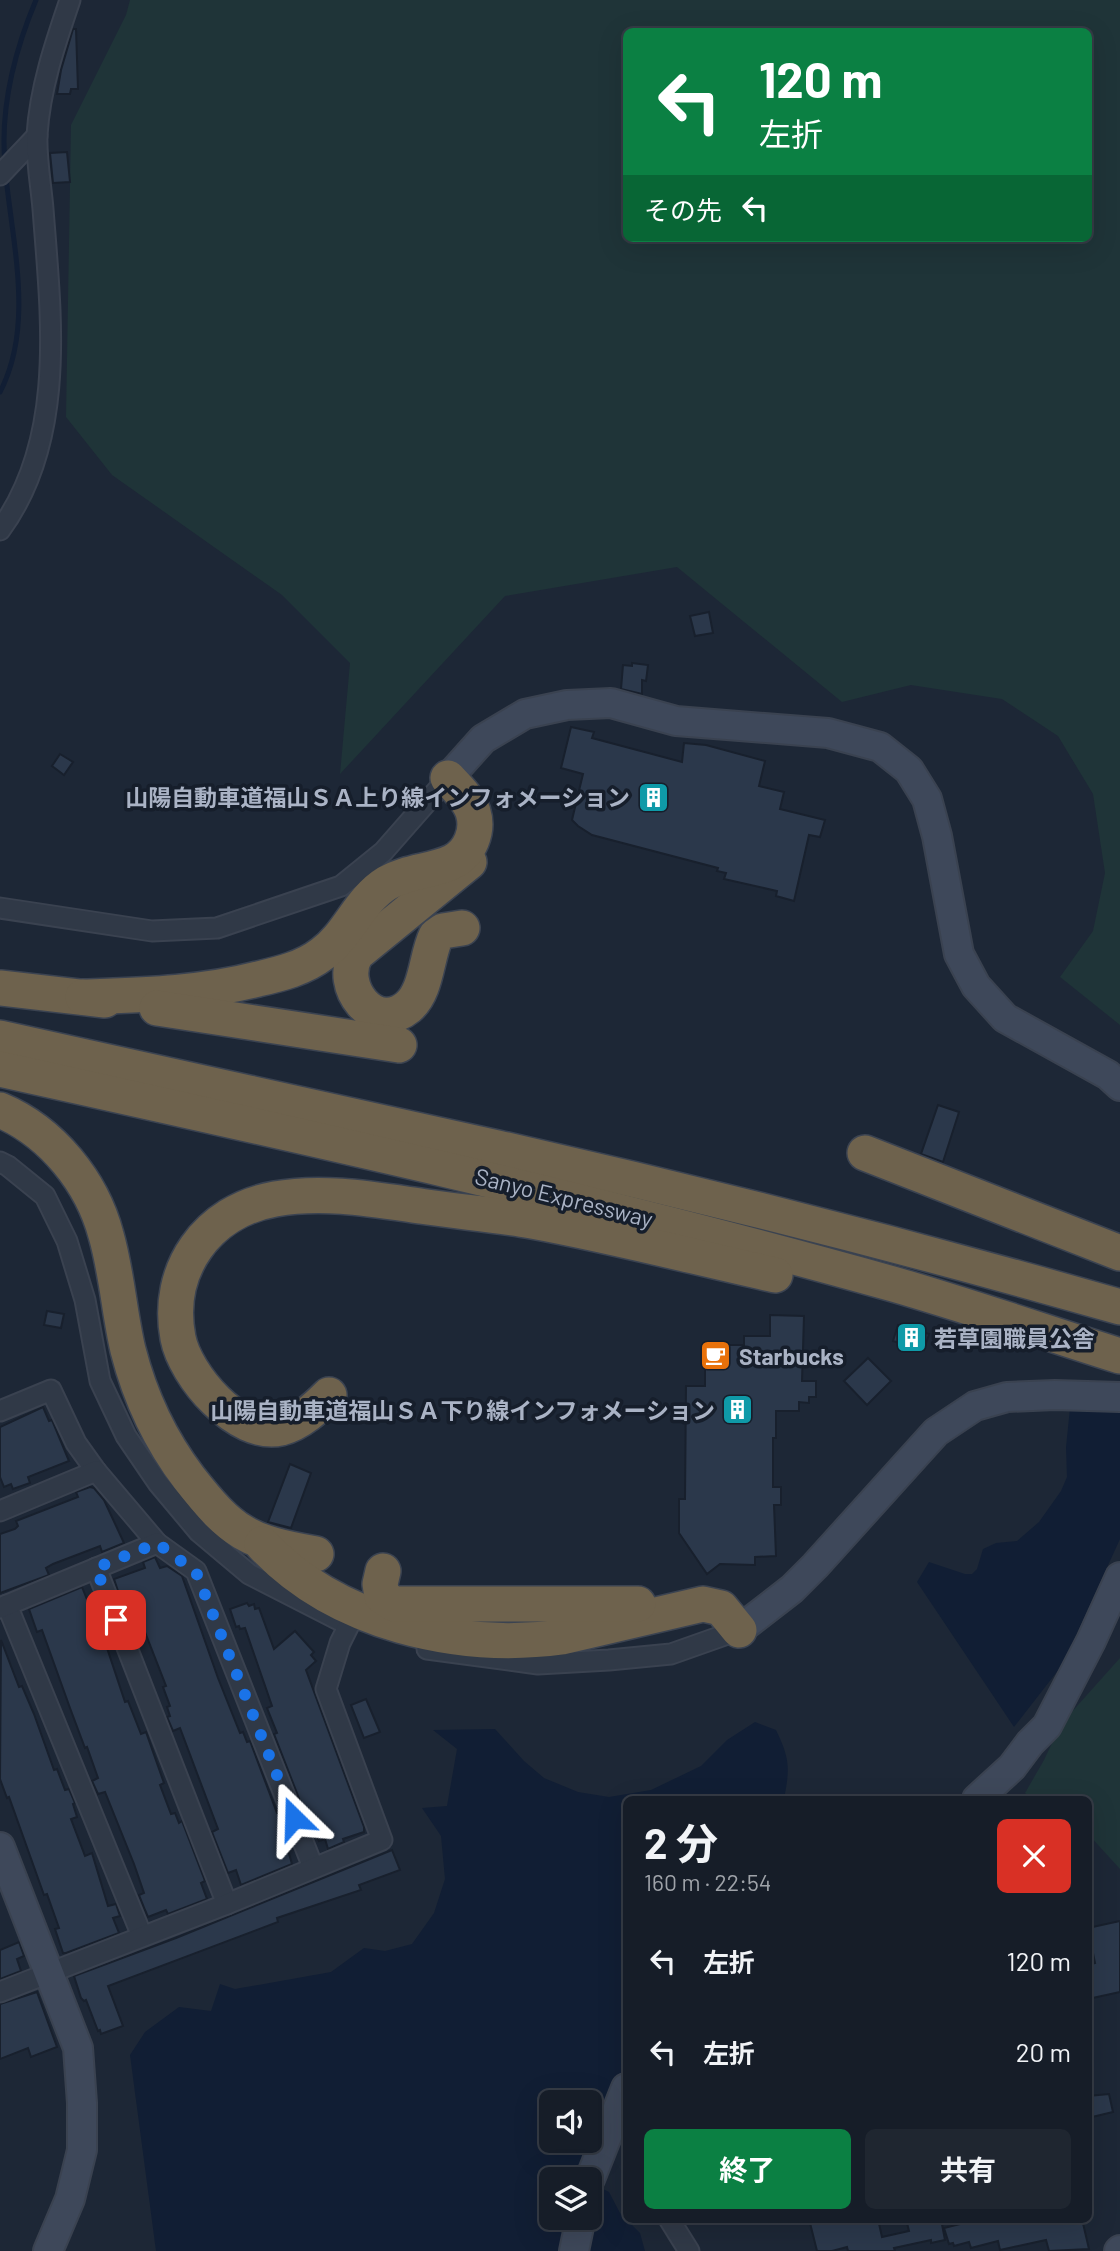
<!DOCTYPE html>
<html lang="ja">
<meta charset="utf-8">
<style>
:root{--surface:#161d28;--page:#1f2630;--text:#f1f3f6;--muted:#9ea2a8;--line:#353b45;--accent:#0b8043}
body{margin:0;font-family:Barlow,"Noto Sans JP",sans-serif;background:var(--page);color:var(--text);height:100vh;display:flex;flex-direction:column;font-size:26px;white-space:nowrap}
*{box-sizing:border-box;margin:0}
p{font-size:23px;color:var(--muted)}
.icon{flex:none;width:38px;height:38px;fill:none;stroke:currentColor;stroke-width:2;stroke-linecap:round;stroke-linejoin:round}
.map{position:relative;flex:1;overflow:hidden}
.sheet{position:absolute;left:623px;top:1796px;width:469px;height:427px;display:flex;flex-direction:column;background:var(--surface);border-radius:10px;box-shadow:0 7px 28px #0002,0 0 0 2px var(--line)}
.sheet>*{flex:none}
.banner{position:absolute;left:623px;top:28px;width:469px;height:214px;border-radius:10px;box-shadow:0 7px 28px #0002,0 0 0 2px var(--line);background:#0b8043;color:#fff;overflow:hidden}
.buttons{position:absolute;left:539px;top:2090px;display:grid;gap:14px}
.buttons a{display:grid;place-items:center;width:63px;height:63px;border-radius:10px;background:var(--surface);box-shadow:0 7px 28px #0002,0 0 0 2px var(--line);font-size:35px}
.pin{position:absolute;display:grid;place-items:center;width:60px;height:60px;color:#fff;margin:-30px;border-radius:14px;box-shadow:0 4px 10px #0006}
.me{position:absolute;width:77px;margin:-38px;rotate:338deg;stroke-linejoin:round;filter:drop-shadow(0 0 5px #0008)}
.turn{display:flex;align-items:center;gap:24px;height:147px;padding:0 21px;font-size:32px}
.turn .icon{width:91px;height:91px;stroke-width:2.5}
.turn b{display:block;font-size:49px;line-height:60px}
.then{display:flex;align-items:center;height:66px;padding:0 21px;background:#0003;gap:14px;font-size:26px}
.round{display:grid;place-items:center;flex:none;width:74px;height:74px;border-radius:10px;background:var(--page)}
.head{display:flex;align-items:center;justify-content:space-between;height:119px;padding:0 21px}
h1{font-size:42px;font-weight:700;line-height:52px}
.action{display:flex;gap:14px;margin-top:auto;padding:14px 21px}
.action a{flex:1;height:80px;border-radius:10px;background:var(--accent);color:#fff;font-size:28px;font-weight:700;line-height:80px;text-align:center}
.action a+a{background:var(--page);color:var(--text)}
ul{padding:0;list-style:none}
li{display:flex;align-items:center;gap:21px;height:91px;padding:0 21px}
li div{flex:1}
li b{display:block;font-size:26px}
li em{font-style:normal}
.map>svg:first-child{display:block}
.green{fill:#1f3438;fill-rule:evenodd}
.water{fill:#111e34;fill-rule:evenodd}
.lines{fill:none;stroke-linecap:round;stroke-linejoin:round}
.stream{stroke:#111e34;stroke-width:5}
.building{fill:#2b384b;stroke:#18202d;stroke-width:2}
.street-casing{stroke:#3a4250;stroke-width:23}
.secondary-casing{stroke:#3a4250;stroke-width:32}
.highway-casing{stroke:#3b4351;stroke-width:38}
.street{stroke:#303947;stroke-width:19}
.secondary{stroke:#3e485a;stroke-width:28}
.highway{stroke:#6e624d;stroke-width:35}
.route{stroke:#1a73e8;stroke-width:12;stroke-dasharray:0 21.6}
.labels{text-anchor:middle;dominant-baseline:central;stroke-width:7;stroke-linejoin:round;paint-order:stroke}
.poi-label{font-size:23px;font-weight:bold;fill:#aab3c5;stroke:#161e2b;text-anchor:end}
.street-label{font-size:23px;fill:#aab3c5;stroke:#161e2b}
</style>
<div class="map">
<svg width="1120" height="2251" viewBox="0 0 1120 2251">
<rect width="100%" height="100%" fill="#1d2736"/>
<!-- green -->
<g class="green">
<path d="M130,0H1120V1025L1060,977L1093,931L1105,873L1093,794L1058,736L1002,699L911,685L842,702L677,567L505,596L340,774L350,663L282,595L112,475L66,417L71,125L126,15ZM626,32H1088V238H626Z"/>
<path d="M1120,1658V1869L1089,1835L1088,1799H1032L1025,1793L1044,1760L1061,1724Z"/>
</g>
<!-- water -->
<g class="water">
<path d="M1070,1408L1120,1410V1539L1063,1664L1014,1727L917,1582L929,1562L965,1574H972L977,1569L983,1549L996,1543L1017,1541L1039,1522L1061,1491L1067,1477L1066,1447Z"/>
<path d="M755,1722L776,1730C790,1759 790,1768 784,1799H626V2068L601,2118L577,2179H551V2217H568L562,2251H156L130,2055L145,2032L179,2007L211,2011L220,1984L235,1989L331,1972L364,1948L385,1951L412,1944L434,1913L445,1879L441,1836L422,1808L447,1806L457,1749L433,1730L495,1729L524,1761L544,1778L578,1792L609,1797L651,1790L701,1766L727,1740ZM551,2102H590V2140H551Z"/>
<path d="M599,2187L609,2192L620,2213L640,2233L645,2251H588Z"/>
</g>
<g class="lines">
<!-- stream -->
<g class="stream">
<path d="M5,164C0,109 15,50 36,0"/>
<path d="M0,392C34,327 13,246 6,177"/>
</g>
</g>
<!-- building -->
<g class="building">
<path d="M73,29H76L78,89H71L70,94H57L61,70Z"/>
<path d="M67,152L70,182L53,183L50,153Z"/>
<path d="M709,612L713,633L695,636L690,616Z"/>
<path d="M632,663L648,665L646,681L642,680V694L621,689L623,665L632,666Z"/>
<path d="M571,727L594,732L592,738L682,762L684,743L706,745L765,761L759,786L784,792L780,809L825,820L820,837L809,835L794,901L776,896L777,891L724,879L726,873L717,871L718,868L592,835L578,826L572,820L583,774L561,768Z"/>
<path d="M60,754L73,762L64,775L52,766Z"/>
<path d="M938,1105L959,1112L943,1162L921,1154Z"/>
<path d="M47,1311L64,1314L61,1328L44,1325Z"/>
<path d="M770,1315L804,1316L802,1381H816V1397H809V1403L799,1402V1411H776V1438H773V1487H781V1505H774L776,1556L755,1557V1565L720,1564L707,1574L679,1533V1499H685L686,1386H705V1345H744V1336H770Z"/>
<path d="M898,1325L929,1334L924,1350L893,1341Z"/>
<path d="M868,1358L891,1381L867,1405L844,1381Z"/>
<path d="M43,1407L49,1421L52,1420L57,1432L69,1461L28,1477L30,1483L13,1489L11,1484L4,1487L0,1477V1427Z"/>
<path d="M290,1464L311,1473L291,1528L268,1522Z"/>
<path d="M90,1487L94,1488L104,1500L124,1543L102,1552L100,1546L53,1564L46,1568L49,1575L0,1593V1534L15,1529L18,1526L16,1521L78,1497L76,1492Z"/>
<path d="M155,1557L160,1568L167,1566L182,1576L218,1678L240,1733L243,1732L247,1742L250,1741L277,1813H278L291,1845L287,1847L292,1864L241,1885L236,1870L228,1873L212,1832L218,1829L180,1728L173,1731L167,1717L170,1716L167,1707L170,1706L163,1687L166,1686L143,1627L138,1629L127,1598L121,1600L114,1579L145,1568L143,1562Z"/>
<path d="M82,1587L96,1622L98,1621L125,1702L128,1701L141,1734L146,1732L164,1783L160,1785L171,1814L175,1813L179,1823L182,1821L205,1881L201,1883L207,1899L168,1914L166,1910L148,1917L145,1910L139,1895L144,1893L134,1864L105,1792L98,1794L92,1781L98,1778L87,1747L85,1748L70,1708L42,1630L37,1632L29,1609Z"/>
<path d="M247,1603L249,1606L254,1604L255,1609L259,1608L274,1649L295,1631L314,1652L311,1655L316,1661L306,1670L364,1827V1832L343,1839L344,1842L328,1849L325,1839L319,1841L317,1836L314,1837L274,1734L277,1733L267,1708L272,1706L245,1628L240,1629L239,1626L236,1627L230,1609Z"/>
<path d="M1,1640L19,1687L22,1686L34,1714L54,1770L57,1769L65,1790L69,1789L75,1803L73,1804L77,1817L71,1819L85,1856L92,1853L108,1906L116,1904L120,1916L113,1918L119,1933L66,1953H63L55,1929L59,1928L47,1894L44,1895L9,1797L7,1798L0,1779Z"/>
<path d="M366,1699L380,1732L364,1738L351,1705Z"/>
<path d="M392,1850L400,1870L359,1885L361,1890L277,1918L278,1922L108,1986L123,2026L101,2034L100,2030L98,2031L86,2000L84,2001L81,1998L74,1976L176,1938Z"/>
<path d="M1120,1921V1992L1088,1999V1965L1095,1963L1088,1928Z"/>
<path d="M19,1942L24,1956L17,1959L21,1971L0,1979V1950Z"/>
<path d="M37,1992L57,2047L31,2057L28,2048L0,2059V2004Z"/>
<path d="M1109,2094L1113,2112L1088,2118V2096Z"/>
<path d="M809,2219H878L882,2237L909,2231L906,2219H941L945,2240L931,2243V2240L894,2248L895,2251H848L847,2247L832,2251H817Z"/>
<path d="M980,2219H1082L1089,2249L1049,2251L1046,2240L1000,2250L998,2241L971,2248L969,2242L954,2246L953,2243L949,2244L944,2228Z"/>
</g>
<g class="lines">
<defs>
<g id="street">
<path d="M0,175L37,136"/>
<path d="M0,530C67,439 51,315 43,209C41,185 36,159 37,135C40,88 55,44 70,0"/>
<path d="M0,908L152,931L217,928L341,886L383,852L448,778"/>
<path d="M0,1162L8,1166L45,1196L67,1241L85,1300L100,1381L126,1436L158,1483L199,1532L249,1574L339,1620"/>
<path d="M0,1411L51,1390L76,1443L96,1471"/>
<path d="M0,1511L96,1471L157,1543"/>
<path d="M96,1568L227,1904"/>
<path d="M7,1605L142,1936"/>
<path d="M0,1608L157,1543L196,1571L313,1867"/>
<path d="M427,1649L538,1664L609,1660L671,1654L739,1630"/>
<path d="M0,1992L227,1904L382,1840L326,1689L340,1643L349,1625"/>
<path d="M669,2219L689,2251"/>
</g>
<g id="secondary">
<path d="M448,778L483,739L525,714L567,705L611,703L676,721L828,733L880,747L909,770L927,799L937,836L959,954L976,986L1005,1018L1108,1075L1120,1086"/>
<path d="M739,1630L792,1589L815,1566L936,1432L975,1406L1007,1397L1055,1395L1120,1397"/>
<path d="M977,1799L1012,1767L1030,1743L1047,1726L1091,1641L1120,1577"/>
<path d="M0,1847L78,2048L82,2103V2150L70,2199L48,2251"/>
<path d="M590,2179L626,2088"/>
<path d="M574,2251L581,2217"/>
<path d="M1119,2251L1120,2250"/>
</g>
<g id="highway">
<path d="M462,928L443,931L436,936C426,957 427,991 408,1007C374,1035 337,986 356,954L469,862"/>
<path d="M0,988L105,1000"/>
<path d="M83,997C142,995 200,994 258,979C280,974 304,968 322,954C349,935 359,900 387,883C408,871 431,872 452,862C470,853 479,831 473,812C469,799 457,788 448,778"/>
<path d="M157,1008L399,1045"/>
<path d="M0,1038C166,1076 332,1110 498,1148C706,1195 914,1248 1120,1307"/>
<path d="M0,1069C299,1135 598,1201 893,1284C969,1306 1044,1332 1120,1356"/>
<path d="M0,1110C52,1132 92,1182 106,1235C117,1273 119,1312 128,1350C140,1397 160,1440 189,1478C232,1533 247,1542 316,1554"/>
<path d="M865,1153L1120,1253"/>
<path d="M329,1395C316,1408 300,1423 281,1428C238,1438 185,1375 178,1338C165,1270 207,1211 275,1199C325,1190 377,1200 427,1207C462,1212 498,1215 532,1221C614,1236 694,1257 775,1275"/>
<path d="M262,1544C335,1623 458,1651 562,1637L703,1604L721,1608L739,1630"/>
<path d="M383,1571L380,1584L382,1596L394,1604H638"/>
</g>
</defs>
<!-- street casing -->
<use href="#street" class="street-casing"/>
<!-- secondary casing -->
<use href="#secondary" class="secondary-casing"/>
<!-- highway casing -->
<use href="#highway" class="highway-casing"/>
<!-- street -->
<use href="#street" class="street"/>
<!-- secondary -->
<use href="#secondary" class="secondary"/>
<!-- highway -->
<use href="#highway" class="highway"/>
</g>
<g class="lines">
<!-- route -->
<path class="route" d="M116,1620L96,1568L157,1543L196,1572L294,1818"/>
</g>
<!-- icons -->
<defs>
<symbol id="building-square" viewBox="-11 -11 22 22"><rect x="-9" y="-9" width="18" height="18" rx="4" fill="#0f9aa8" stroke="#161e2b"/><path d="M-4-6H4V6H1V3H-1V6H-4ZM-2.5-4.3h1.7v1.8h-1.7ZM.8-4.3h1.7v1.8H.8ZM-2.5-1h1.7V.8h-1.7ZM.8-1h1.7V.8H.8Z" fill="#fff"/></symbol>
<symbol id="cafe-square" viewBox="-11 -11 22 22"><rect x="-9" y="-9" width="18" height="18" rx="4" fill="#e8710a" stroke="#161e2b"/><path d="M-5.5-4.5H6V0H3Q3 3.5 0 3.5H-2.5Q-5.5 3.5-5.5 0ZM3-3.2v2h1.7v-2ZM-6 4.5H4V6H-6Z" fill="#fff"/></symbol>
</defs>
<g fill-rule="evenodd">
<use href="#building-square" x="636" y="780" width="35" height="35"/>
<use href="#building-square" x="894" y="1320" width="35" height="35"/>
<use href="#cafe-square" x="698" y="1338" width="35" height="35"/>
<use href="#building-square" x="720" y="1392" width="35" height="35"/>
</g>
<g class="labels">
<!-- poi labels -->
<g class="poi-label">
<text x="630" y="797">山陽自動車道福山ＳＡ上り線インフォメーション</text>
<text x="934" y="1338" text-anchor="start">若草園職員公舎</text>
<text x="739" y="1356" text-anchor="start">Starbucks</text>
<text x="715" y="1410">山陽自動車道福山ＳＡ下り線インフォメーション</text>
</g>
<!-- street labels -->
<g class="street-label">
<text transform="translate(564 1197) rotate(14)">Sanyo Expressway</text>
</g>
</g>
</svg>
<div class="buttons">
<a><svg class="icon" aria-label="sound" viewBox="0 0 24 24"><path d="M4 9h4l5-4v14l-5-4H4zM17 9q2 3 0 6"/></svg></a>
<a><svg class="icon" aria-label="layers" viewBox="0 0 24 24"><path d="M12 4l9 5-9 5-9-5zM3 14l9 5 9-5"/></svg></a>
</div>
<div class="pin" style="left:116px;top:1620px;background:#d93025"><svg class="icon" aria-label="arrive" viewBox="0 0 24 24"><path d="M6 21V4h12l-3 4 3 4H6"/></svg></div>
<svg class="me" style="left:294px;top:1818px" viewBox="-20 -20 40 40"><path d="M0-17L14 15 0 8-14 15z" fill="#1a73e8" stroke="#fff" stroke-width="4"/></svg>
<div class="banner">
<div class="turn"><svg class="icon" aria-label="left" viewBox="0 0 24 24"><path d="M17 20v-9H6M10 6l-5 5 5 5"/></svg><div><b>120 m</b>左折</div></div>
<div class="then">その先<svg class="icon" aria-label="left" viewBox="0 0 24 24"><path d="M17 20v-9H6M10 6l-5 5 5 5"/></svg></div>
</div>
<section class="sheet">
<div class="head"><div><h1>2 分</h1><p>160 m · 22:54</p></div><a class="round" style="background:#d93025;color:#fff"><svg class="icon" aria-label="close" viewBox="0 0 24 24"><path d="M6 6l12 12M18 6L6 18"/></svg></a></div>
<ul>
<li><svg class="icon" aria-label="left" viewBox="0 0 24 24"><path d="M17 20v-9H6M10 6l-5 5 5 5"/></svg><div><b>左折</b></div><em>120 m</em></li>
<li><svg class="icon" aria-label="left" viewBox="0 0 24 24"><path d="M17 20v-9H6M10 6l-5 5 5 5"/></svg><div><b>左折</b></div><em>20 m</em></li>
</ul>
<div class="action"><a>終了</a><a>共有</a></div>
</section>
</div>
